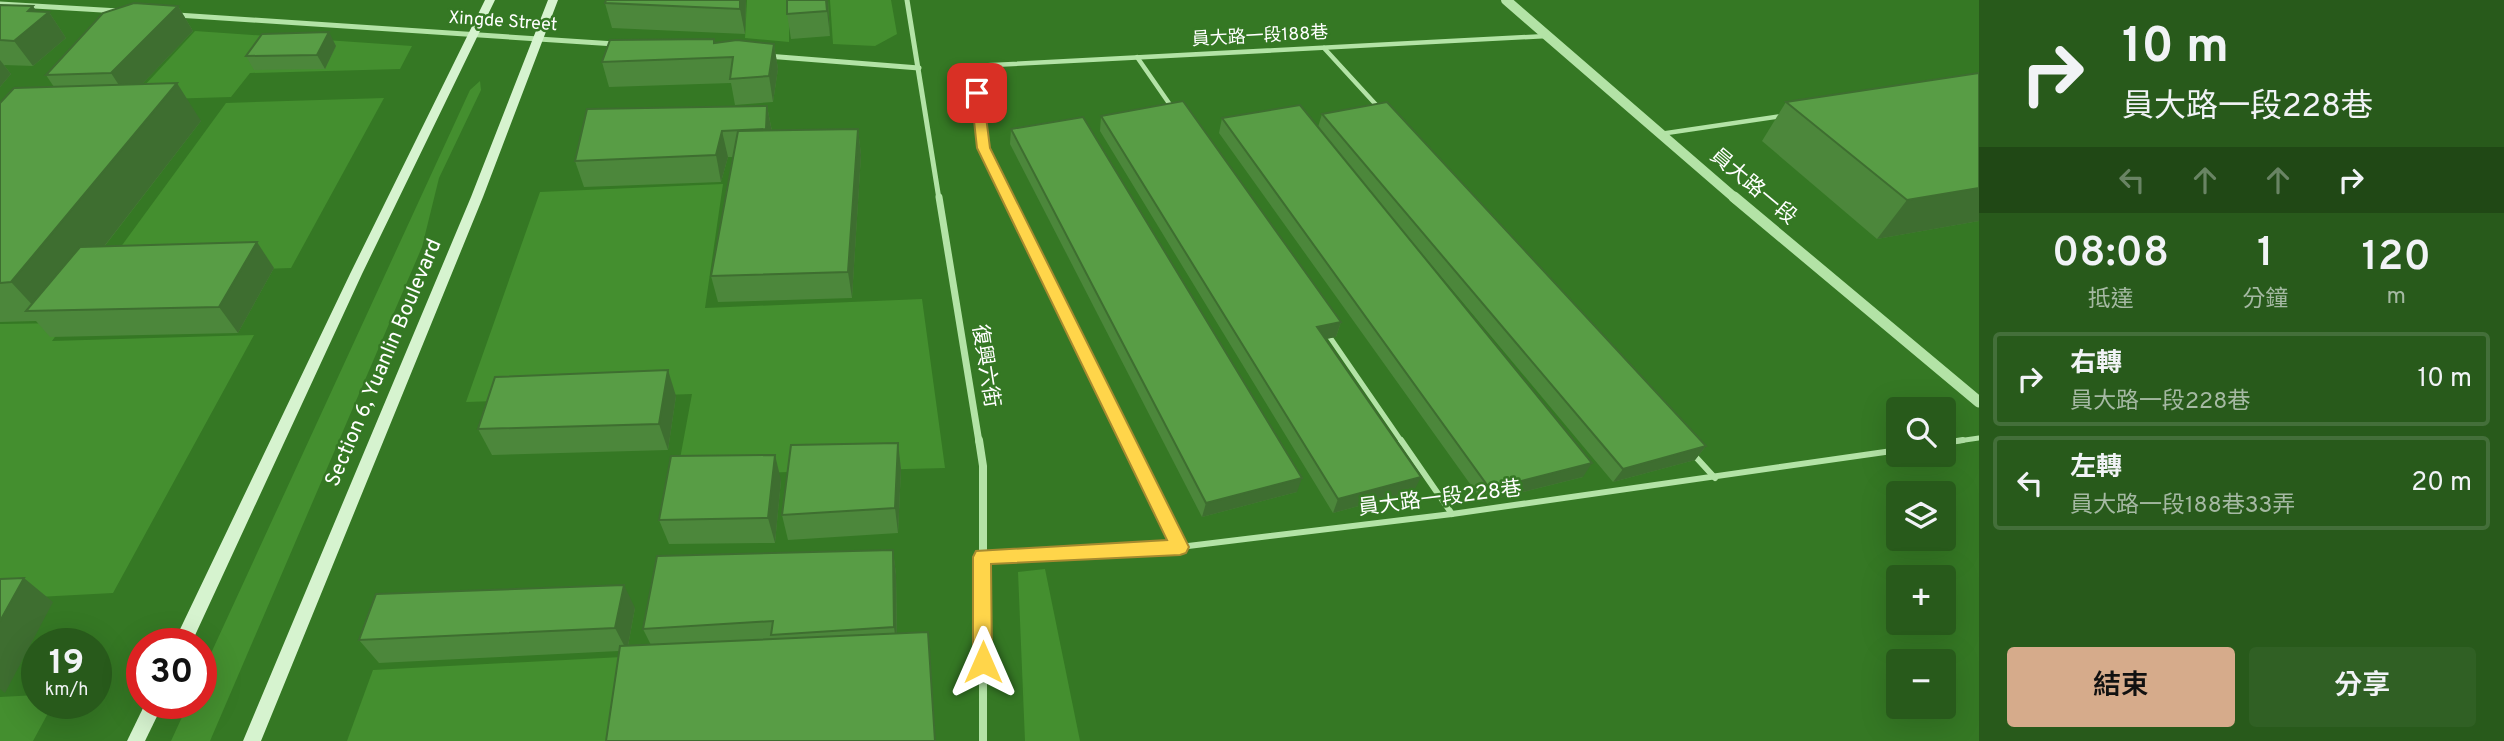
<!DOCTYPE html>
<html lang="zh-TW">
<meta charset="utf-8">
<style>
:root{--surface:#285a1b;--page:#306024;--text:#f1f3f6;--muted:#a5b9a3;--line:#446f3a;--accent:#d6ab8b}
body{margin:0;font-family:Overpass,"Noto Sans TC",sans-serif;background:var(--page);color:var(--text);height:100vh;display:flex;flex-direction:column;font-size:26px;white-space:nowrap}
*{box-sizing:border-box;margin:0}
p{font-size:23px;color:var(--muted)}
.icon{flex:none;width:38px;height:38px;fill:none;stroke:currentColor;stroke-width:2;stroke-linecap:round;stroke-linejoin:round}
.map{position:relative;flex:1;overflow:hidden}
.details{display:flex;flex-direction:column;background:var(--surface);width:525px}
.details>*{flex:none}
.banner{background:#285a1b;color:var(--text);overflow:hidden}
.controls{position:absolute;left:1886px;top:397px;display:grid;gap:14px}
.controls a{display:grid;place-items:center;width:70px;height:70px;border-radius:7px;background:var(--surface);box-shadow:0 7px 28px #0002;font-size:35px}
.speed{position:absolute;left:21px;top:628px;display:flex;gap:14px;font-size:35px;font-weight:700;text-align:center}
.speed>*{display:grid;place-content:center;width:91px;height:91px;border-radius:50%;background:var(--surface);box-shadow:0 7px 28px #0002;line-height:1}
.speed small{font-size:18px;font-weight:400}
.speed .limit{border:10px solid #d22;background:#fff;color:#111}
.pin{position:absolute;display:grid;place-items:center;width:60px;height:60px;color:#fff;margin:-30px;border-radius:14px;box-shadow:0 4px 10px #0006}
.me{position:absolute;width:77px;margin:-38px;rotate:0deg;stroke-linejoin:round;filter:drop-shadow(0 0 5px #0008)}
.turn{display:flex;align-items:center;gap:24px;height:147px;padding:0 28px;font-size:32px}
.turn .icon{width:91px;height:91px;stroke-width:2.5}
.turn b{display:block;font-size:49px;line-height:60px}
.lanes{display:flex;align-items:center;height:66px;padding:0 28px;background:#0003;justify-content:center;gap:35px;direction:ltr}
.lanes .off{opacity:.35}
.eta{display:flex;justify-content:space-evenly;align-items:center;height:119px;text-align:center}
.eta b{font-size:42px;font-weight:600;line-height:49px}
.cta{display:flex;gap:14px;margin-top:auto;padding:14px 28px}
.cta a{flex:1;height:80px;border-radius:7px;background:var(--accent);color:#111;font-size:28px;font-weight:600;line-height:80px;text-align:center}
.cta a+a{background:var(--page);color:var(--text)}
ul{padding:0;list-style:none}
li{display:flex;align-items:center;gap:21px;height:94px;margin:0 14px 10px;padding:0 14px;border:4px solid var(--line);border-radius:7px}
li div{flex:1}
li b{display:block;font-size:26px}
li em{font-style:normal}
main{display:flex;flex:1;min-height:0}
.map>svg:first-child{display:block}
.green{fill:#448f2f}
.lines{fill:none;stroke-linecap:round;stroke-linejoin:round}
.service-far2{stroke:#b3e3a6;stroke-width:4.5}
.service-far1{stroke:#b3e3a6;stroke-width:5}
.service{stroke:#b3e3a6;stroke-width:6}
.minor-far2{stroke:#b3e3a6;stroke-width:5}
.minor-far1{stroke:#b3e3a6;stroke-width:7}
.minor{stroke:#b3e3a6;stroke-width:8}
.tertiary-far1{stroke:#b3e3a6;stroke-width:10}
.tertiary{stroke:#b3e3a6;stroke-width:11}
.secondary{fill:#d6f3cf;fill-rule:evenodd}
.wall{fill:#4c873b}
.shaded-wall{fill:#3e6e30}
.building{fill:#589d45;stroke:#3e6e30;stroke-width:2}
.route{fill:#ffd54a;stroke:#a68a30;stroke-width:2}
.labels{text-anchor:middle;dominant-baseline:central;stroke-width:5;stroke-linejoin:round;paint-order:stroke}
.far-street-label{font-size:18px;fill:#fff;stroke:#357824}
.street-label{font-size:21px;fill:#fff;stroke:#357824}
</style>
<main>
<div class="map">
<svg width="1979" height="741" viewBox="0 0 1979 741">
<rect width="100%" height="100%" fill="#357824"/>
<!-- green -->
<g class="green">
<path d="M747,0H789V42L745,38Z"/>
<path d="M830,0H891L897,34L875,46L833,44Z"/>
<path d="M195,31L412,46L400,69L250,73L231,97L131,100Z"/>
<path d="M480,81L481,90L439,178L422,247L210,741H171L188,704H201V675L470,90Z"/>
<path d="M384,98L291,268L101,274L226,103Z"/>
<path d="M723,184L705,308L922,299L945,468L677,475L692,394L466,402L540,192Z"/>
<path d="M65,323L52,341L254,335L113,593L0,599V324Z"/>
<path d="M1045,569L1080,741H1025L1018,572Z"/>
<path d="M641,656L627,741H347L373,670Z"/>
<path d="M37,695V704H53L33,741H0V697Z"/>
</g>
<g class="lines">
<!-- service-far2 -->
<g class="service-far2">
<path d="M1324,48L1379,108"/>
<path d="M1137,57L1173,109"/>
<path d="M1660,134L1782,116"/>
<path d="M1008,199L983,148L973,66L1547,36"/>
</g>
<!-- service-far1 -->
<g class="service-far1">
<path d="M1007,197L1128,442"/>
<path d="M1327,333L1402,442"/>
<path d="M1951,442L1979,438"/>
</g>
<!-- service -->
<g class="service">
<path d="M1127,440L1180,547"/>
<path d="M1401,440L1452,514"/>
<path d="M1944,443L1963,440"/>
<path d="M1693,454L1715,478"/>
<path d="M982,557L1180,547L1452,514L1899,450"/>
</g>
<!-- minor-far2 -->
<g class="minor-far2">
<path d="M907,0L939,199"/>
<path d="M0,4L119,11"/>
<path d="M177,15L615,44"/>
<path d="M767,56L919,68"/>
</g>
<!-- minor-far1 -->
<path class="minor-far1" d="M939,197L979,442"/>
<!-- minor -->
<path class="minor" d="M979,440L983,466V741"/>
<!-- tertiary-far1 -->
<path class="tertiary-far1" d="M1506,0L1736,199"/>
<!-- tertiary -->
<path class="tertiary" d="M1734,197L1979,402"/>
<!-- secondary -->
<g class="secondary">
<path d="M485,0H495L362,274L191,644H173L350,274Z"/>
<path d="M548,0H558L483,197L261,741H243L471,197Z"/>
<path d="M145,704H163L145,741H127Z"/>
</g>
</g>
<!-- wall -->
<g class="wall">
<path d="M606,0H746L745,34L612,28L605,3Z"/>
<path d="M828,0L830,36L791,39L787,14Z"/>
<path d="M0,5L36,12H49L66,38L33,66L4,65L11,74L0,87Z"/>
<path d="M178,6L193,31L142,84L201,121L104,247L274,268L238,333L50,337L36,321L0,322V103L54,87L46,75Z"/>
<path d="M715,43L774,44L778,69L773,102L735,105L731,83L609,87L602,62Z"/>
<path d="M336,46L325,69L254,70L246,56Z"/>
<path d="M1786,102L1979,221L1877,239L1762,141Z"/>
<path d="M767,106L772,131L858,129L861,155L852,298L718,302L711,276L733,157H728L721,182L584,187L575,161Z"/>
<path d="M1322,114L1706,446L1695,460L1613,482L1398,225L1583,477L1483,502L1219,133L1222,118L1318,127Z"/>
<path d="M1101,116L1341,322L1336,337L1325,339L1414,491L1333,513L1100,131Z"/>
<path d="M1011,129L1297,492L1202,517L1010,144Z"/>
<path d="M676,396L668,450L492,455L478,429Z"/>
<path d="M898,443L901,469L898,533L788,540L782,515Z"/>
<path d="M781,480L775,543L669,544L659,520Z"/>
<path d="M893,550L896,575L897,633L619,651L379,663L359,640L635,608L628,646L651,645L643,629Z"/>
</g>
<!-- shaded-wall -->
<g class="shaded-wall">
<path d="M740,0H746L745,34L740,9Z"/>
<path d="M826,0H828L830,36L827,11Z"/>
<path d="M33,6L41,18L49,12L66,38L33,66L14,41L28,11Z"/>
<path d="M178,6L193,31L128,99L111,73Z"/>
<path d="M329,32L336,46L325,69L317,55Z"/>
<path d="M774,44L778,69L773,102L769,76Z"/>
<path d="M0,60L11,74L0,87Z"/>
<path d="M177,83L201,121L55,310H37L11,282Z"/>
<path d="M767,106L772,132L771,155L766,129Z"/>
<path d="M858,129L861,155L852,298L848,272Z"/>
<path d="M722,131L728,157L721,182L716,155Z"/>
<path d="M1979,188V221L1877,239L1907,200Z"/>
<path d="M257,242L274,268L238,333L219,307Z"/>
<path d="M1341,322L1336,337L1312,342L1317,327Z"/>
<path d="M668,370L676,396L668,450L659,424Z"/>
<path d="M898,443L901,469L898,533L895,508Z"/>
<path d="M1706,446L1695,460L1613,482L1623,469Z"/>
<path d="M775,455L781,480L775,543L768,518Z"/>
<path d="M1592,463L1583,477L1483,502L1490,489Z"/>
<path d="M1421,477L1414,491L1333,513L1338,499Z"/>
<path d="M1302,478L1297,492L1202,517L1206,503Z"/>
<path d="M893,550L896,575L897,650L894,627Z"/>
<path d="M24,578L53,602L5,693L0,689V621Z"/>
<path d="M624,585L635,608L627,651L615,628Z"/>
</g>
<!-- building -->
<g class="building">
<path d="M606,0H740V9L605,3Z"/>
<path d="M787,0H826L827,11L787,14Z"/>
<path d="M134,3L178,6L111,73L46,75L103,13Z"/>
<path d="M0,5L33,6L28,11L49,12L14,41L0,40Z"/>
<path d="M329,32L317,55L246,56L262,34Z"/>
<path d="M714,39V43L737,40L774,44L769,76L730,79L733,57L602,62L610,40Z"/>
<path d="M1979,73V188L1907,200L1786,102Z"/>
<path d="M177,83L11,282L0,283V103L14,88Z"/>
<path d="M1183,101L1341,322L1317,327L1421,477L1338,499L1101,116Z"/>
<path d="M1387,102L1706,446L1623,469L1322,114Z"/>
<path d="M1300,105L1592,463L1490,489L1222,118Z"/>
<path d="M767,106L766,129L722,131L716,155L575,161L587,109Z"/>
<path d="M1083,117L1302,478L1206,503L1011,129Z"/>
<path d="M858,129L848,272L711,276L738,131Z"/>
<path d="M257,242L219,307L26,311L80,247Z"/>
<path d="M668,370L659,424L478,429L495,377Z"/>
<path d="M898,443L895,508L782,515L791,445Z"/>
<path d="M775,455L768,518L659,520L671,456Z"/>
<path d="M893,550L894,627L771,635L773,621L643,629L657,556Z"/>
<path d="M24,578L0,621V579Z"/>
<path d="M624,585L615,628L359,640L376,594Z"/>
<path d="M928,632L935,741H606L620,646Z"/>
</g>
<!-- route -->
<path class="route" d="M977,89L983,93L990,148L1189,547L1186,553L1180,555L991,564L992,662L990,669L983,671L976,669L973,662V557L976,551L1167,540L977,148L971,93Z"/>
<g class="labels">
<!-- far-street labels -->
<g class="far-street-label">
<text transform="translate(503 22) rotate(4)">Xingde Street</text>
<text transform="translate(1260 37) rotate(-3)">員大路一段188巷</text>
</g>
<!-- street labels -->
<g class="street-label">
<text transform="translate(1753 187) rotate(40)">員大路一段</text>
<text transform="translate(384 363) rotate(-67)">Section 6, Yuanlin Boulevard</text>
<text transform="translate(985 366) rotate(81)">復興六街</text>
<text transform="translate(1440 499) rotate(-7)">員大路一段228巷</text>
</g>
</g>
</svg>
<div class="controls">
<a><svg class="icon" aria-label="search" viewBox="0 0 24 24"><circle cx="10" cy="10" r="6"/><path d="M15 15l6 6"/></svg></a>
<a><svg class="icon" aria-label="layers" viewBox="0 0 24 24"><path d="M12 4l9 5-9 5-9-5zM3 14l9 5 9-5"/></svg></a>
<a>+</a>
<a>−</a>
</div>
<div class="speed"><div>19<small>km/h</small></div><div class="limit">30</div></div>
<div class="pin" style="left:977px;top:93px;background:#d93025"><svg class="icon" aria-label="arrive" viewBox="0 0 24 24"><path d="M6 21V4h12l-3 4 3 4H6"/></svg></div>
<svg class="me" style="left:983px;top:662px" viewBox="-20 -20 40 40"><path d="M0-17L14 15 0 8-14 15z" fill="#ffd54a" stroke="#fff" stroke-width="4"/></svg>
</div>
<section class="details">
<div class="banner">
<div class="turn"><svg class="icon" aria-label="right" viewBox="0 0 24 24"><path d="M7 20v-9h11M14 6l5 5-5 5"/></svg><div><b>10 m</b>員大路一段228巷</div></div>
<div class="lanes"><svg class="icon off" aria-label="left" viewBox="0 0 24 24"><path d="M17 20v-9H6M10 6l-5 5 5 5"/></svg><svg class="icon off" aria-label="ahead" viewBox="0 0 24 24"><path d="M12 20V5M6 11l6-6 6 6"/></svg><svg class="icon off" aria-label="ahead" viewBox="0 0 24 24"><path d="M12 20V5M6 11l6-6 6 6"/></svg><svg class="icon" aria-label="right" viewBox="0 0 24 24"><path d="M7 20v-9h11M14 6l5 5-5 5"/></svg></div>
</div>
<div class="eta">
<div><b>08:08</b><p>抵達</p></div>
<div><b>1</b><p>分鐘</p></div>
<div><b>120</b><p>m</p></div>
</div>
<ul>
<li><svg class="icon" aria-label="right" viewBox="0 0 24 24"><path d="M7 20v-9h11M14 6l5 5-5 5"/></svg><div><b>右轉</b><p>員大路一段228巷</p></div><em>10 m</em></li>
<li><svg class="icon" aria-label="left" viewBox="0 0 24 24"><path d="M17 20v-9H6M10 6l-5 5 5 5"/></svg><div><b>左轉</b><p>員大路一段188巷33弄</p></div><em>20 m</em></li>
</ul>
<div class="cta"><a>結束</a><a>分享</a></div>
</section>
</main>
